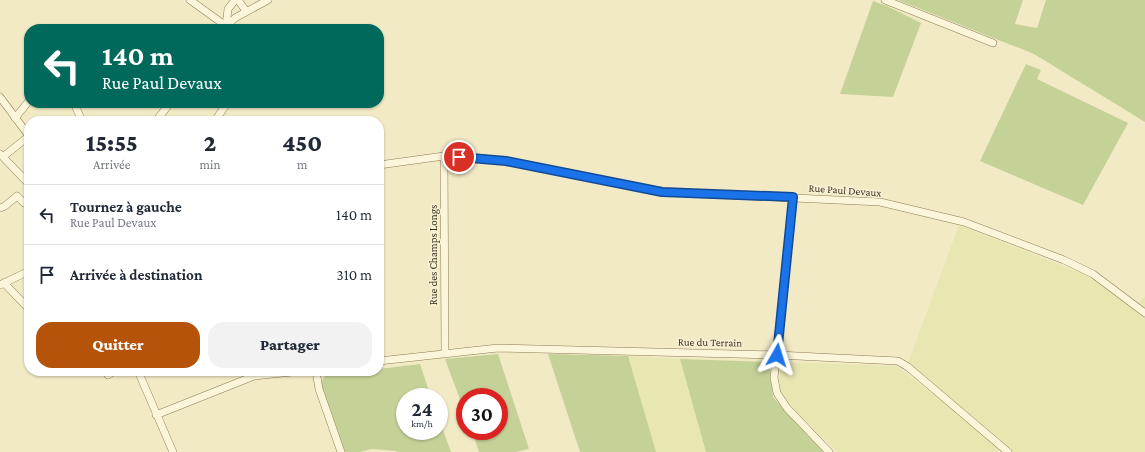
<!DOCTYPE html>
<html lang="fr">
<meta charset="utf-8">
<style>
:root{--surface:#fff;--page:#f2f2f3;--text:#1f2937;--muted:#747a83;--line:#e0e1e3;--accent:#b45309}
body{margin:0;font-family:"Crimson Pro",serif;background:var(--page);color:var(--text);height:100vh;display:flex;flex-direction:column;font-size:15px;white-space:nowrap}
*{box-sizing:border-box;margin:0}
p{font-size:13px;color:var(--muted)}
.icon{flex:none;width:22px;height:22px;fill:none;stroke:currentColor;stroke-width:2;stroke-linecap:round;stroke-linejoin:round}
.map{position:relative;flex:1;overflow:hidden}
.panel{position:absolute;left:24px;top:116px;width:360px;height:260px;display:flex;flex-direction:column;background:var(--surface);border-radius:16px;box-shadow:0 1px 3px #0004}
.panel>*{flex:none}
.banner{position:absolute;left:24px;top:24px;width:360px;height:84px;border-radius:16px;box-shadow:0 1px 3px #0004;background:#00695c;color:#fff;overflow:hidden}
.speed{position:absolute;left:396px;top:388px;display:flex;gap:8px;font-size:20px;font-weight:700;text-align:center}
.speed>*{display:grid;place-content:center;width:52px;height:52px;border-radius:50%;background:var(--surface);box-shadow:0 1px 3px #0004;line-height:1}
.speed small{font-size:10px;font-weight:400}
.speed .limit{border:6px solid #d22;background:#fff;color:#111}
.pin{position:absolute;display:grid;place-items:center;width:34px;height:34px;color:#fff;margin:-17px;border:2px solid #fff;border-radius:50%;box-shadow:0 1px 4px #0007}
.me{position:absolute;width:44px;margin:-22px;rotate:6deg;stroke-linejoin:round;filter:drop-shadow(0 0 3px #0008)}
.turn{display:flex;align-items:center;gap:14px;height:84px;padding:0 12px;font-size:18px}
.turn .icon{width:52px;height:52px;stroke-width:2.5}
.turn b{display:block;font-size:28px;line-height:34px}
.eta{display:flex;justify-content:space-evenly;align-items:center;height:68px;text-align:center}
.eta b{font-size:24px;font-weight:800;line-height:28px}
.button{display:flex;gap:8px;margin-top:auto;padding:8px 12px}
.button a{flex:1;height:46px;border-radius:16px;background:var(--accent);color:#fff;font-size:16px;font-weight:800;line-height:46px;text-align:center}
.button a+a{background:var(--page);color:var(--text)}
ul{padding:0;list-style:none}
li{display:flex;align-items:center;gap:12px;height:60px;padding:0 12px;border-top:1px solid var(--line)}
li div{flex:1}
li b{display:block;font-size:15px}
li em{font-style:normal}
.map>svg:first-child{display:block}
.farmland{fill:#e8e6b1}
.green{fill:#c4d197}
.lines{fill:none;stroke-linecap:round;stroke-linejoin:round}
.minor-casing{stroke:#8e7c59;stroke-width:8}
.minor{stroke:#fbf5d9;stroke-width:7}
.route-casing{stroke:#114b97;stroke-width:10}
.route{stroke:#1a73e8;stroke-width:7}
.labels{text-anchor:middle;dominant-baseline:central;stroke-width:3;stroke-linejoin:round;paint-order:stroke}
.street-label{font-size:11px;fill:#3d311e;stroke:#f8f2d5}
</style>
<div class="map">
<svg width="1145" height="452" viewBox="0 0 1145 452">
<rect width="100%" height="100%" fill="#f2eac5"/>
<!-- farmland -->
<g class="farmland">
<path d="M959,225L1081,273L1109,288L1133,309L1145,296V452H1008L1002,447L996,452H838L792,407L782,393L779,380L782,362L896,366L997,443L908,363Z"/>
<path d="M628,356L680,359L706,452H656Z"/>
</g>
<!-- green -->
<g class="green">
<path d="M898,0H1023L1015,24L1037,28L1046,0H1145V122L1034,54Z"/>
<path d="M873,1L887,6L921,23L893,97L840,94Z"/>
<path d="M1026,64L1041,70L1037,79L1128,123L1083,205L980,161Z"/>
<path d="M498,354L529,449L515,452H479L472,431H499V397H465V413L445,359Z"/>
<path d="M548,354L628,356L656,452H580Z"/>
<path d="M680,359L769,362L773,397L823,452H706Z"/>
<path d="M420,364L431,397H405V431H439V419L451,452H397L396,451L372,449L360,452H344L320,384L326,374L357,371H379V369Z"/>
</g>
<g class="lines">
<defs>
<g id="minor">
<path d="M190,0L226,26"/>
<path d="M238,0L246,11"/>
<path d="M885,0L993,43"/>
<path d="M226,26L228,9L235,0"/>
<path d="M224,29L235,18L268,0"/>
<path d="M0,97L29,136L4,156"/>
<path d="M74,103L82,121"/>
<path d="M15,118L29,101"/>
<path d="M156,121L170,103"/>
<path d="M215,121L227,103"/>
<path d="M0,154L29,184"/>
<path d="M444,156L445,353"/>
<path d="M379,165L444,156L506,161L662,192L880,202L964,222L1064,260L1093,274L1145,313"/>
<path d="M793,197L774,378L777,393L787,408L829,452"/>
<path d="M0,208L5,206L17,196L24,203L29,200"/>
<path d="M4,283L29,309"/>
<path d="M0,285L29,271"/>
<path d="M379,361L498,348L777,355L898,361L908,367L1008,452"/>
<path d="M138,371L173,452"/>
<path d="M316,371L319,389L341,452"/>
<path d="M108,375L114,371"/>
<path d="M156,415L254,376L301,371"/>
</g>
</defs>
<!-- minor casing -->
<use href="#minor" class="minor-casing"/>
<!-- minor -->
<use href="#minor" class="minor"/>
</g>
<g class="lines">
<defs>
<path id="route" d="M459,157L506,161L662,192L793,197L777,355"/>
</defs>
<!-- route casing -->
<use href="#route" class="route-casing"/>
<!-- route -->
<use href="#route" class="route"/>
</g>
<g class="labels">
<!-- street labels -->
<g class="street-label">
<text transform="translate(845 190) rotate(4)">Rue Paul Devaux</text>
<text transform="translate(433 255) rotate(-90)">Rue des Champs Longs</text>
<text transform="translate(710 342) rotate(1)">Rue du Terrain</text>
</g>
</g>
</svg>
<div class="speed"><div>24<small>km/h</small></div><div class="limit">30</div></div>
<div class="pin" style="left:459px;top:157px;background:#d93025"><svg class="icon" aria-label="arrive" viewBox="0 0 24 24"><path d="M6 21V4h12l-3 4 3 4H6"/></svg></div>
<svg class="me" style="left:777px;top:355px" viewBox="-20 -20 40 40"><path d="M0-17L14 15 0 8-14 15z" fill="#1a73e8" stroke="#fff" stroke-width="4"/></svg>
<div class="banner">
<div class="turn"><svg class="icon" aria-label="left" viewBox="0 0 24 24"><path d="M17 20v-9H6M10 6l-5 5 5 5"/></svg><div><b>140 m</b>Rue Paul Devaux</div></div>
</div>
<section class="panel">
<div class="eta">
<div><b>15:55</b><p>Arrivée</p></div>
<div><b>2</b><p>min</p></div>
<div><b>450</b><p>m</p></div>
</div>
<ul>
<li><svg class="icon" aria-label="left" viewBox="0 0 24 24"><path d="M17 20v-9H6M10 6l-5 5 5 5"/></svg><div><b>Tournez à gauche</b><p>Rue Paul Devaux</p></div><em>140 m</em></li>
<li><svg class="icon" aria-label="arrive" viewBox="0 0 24 24"><path d="M6 21V4h12l-3 4 3 4H6"/></svg><div><b>Arrivée à destination</b></div><em>310 m</em></li>
</ul>
<div class="button"><a>Quitter</a><a>Partager</a></div>
</section>
</div>
